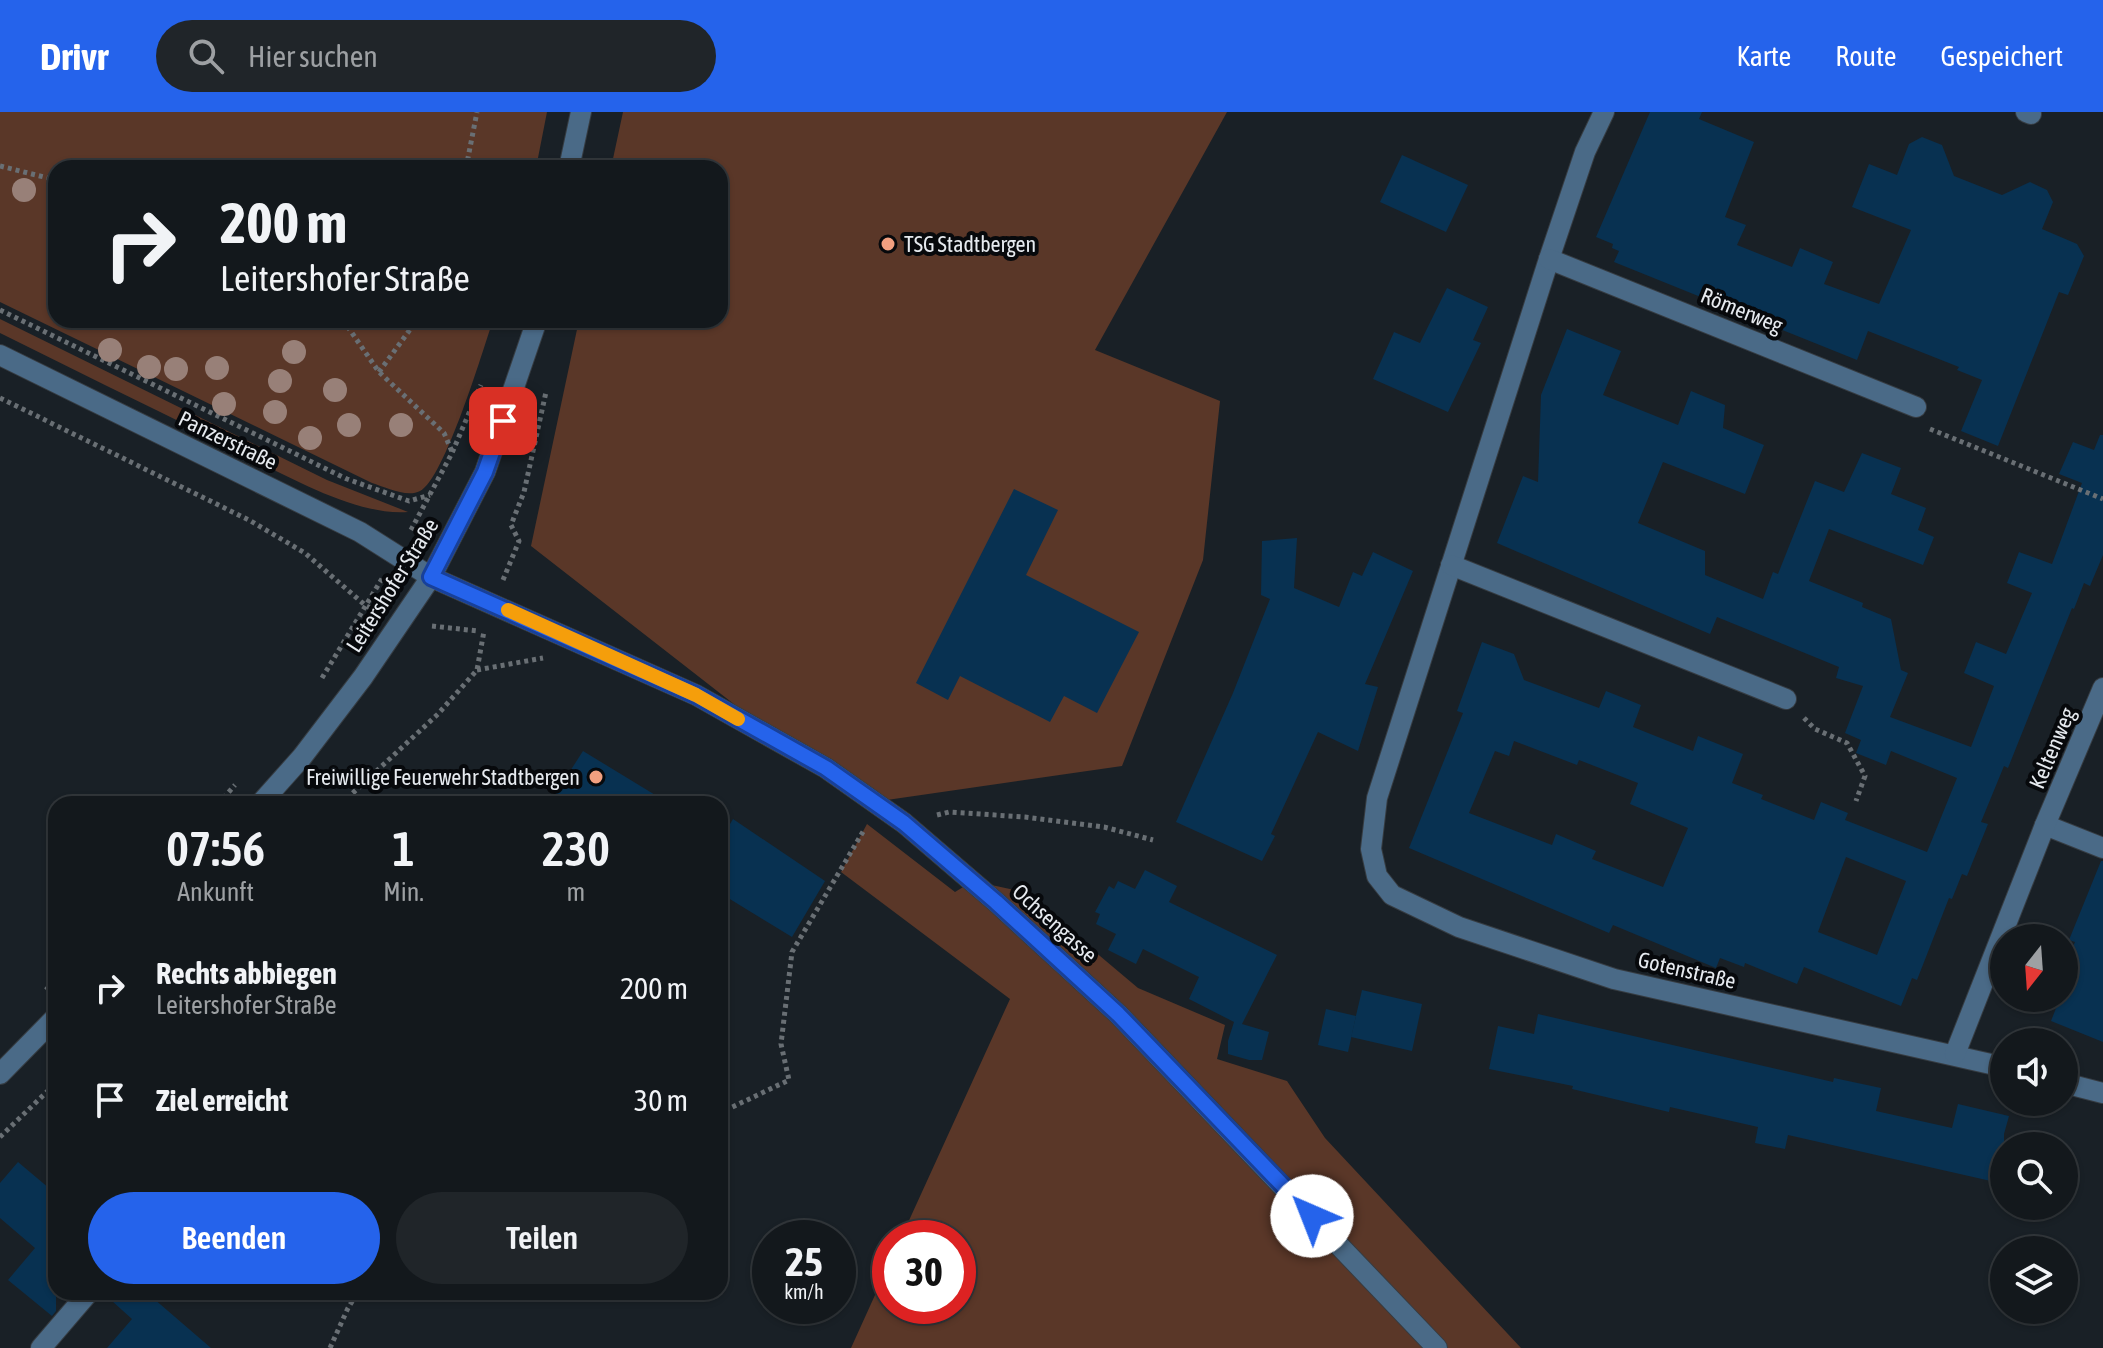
<!DOCTYPE html>
<html lang="de">
<meta charset="utf-8">
<style>
:root{--surface:#13181c;--page:#202529;--text:#f1f3f6;--muted:#9da0a3;--line:#32373b;--accent:#2563eb}
body{margin:0;font-family:"Asap Condensed",sans-serif;background:var(--page);color:var(--text);height:100vh;display:flex;flex-direction:column;font-size:30px;white-space:nowrap}
*{box-sizing:border-box;margin:0}
p{font-size:26px;color:var(--muted)}
.icon{flex:none;width:44px;height:44px;fill:none;stroke:currentColor;stroke-width:2;stroke-linecap:round;stroke-linejoin:round}
.map{position:relative;flex:1;overflow:hidden}
.details{position:absolute;left:48px;top:684px;width:680px;height:504px;display:flex;flex-direction:column;background:var(--surface);border-radius:24px;box-shadow:0 2px 6px #0004,0 0 0 2px var(--line)}
.details>*{flex:none}
.banner{position:absolute;left:48px;top:48px;width:680px;height:168px;border-radius:24px;box-shadow:0 2px 6px #0004,0 0 0 2px var(--line);background:#13181c;color:var(--text);overflow:hidden}
.needle{width:52px;rotate:197deg}
.tools{position:absolute;left:1990px;top:812px;display:grid;gap:16px}
.tools a{display:grid;place-items:center;width:88px;height:88px;border-radius:50%;background:var(--surface);box-shadow:0 2px 6px #0004,0 0 0 2px var(--line);font-size:40px}
.speed{position:absolute;left:752px;top:1108px;display:flex;gap:16px;font-size:40px;font-weight:700;text-align:center}
.speed>*{display:grid;place-content:center;width:104px;height:104px;border-radius:50%;background:var(--surface);box-shadow:0 2px 6px #0004,0 0 0 2px var(--line);line-height:1}
.speed small{font-size:20px;font-weight:400}
.speed .limit{border:12px solid #d22;background:#fff;color:#111}
.pin{position:absolute;display:grid;place-items:center;width:68px;height:68px;color:#fff;margin:-34px;border-radius:16px;box-shadow:0 4px 12px #0006}
.me{position:absolute;width:88px;margin:-44px;rotate:316deg;stroke-linejoin:round;filter:drop-shadow(0 0 6px #0008)}
.turn{display:flex;align-items:center;gap:28px;height:168px;padding:0 40px;font-size:36px}
.turn .icon{width:104px;height:104px;stroke-width:2.5}
.turn b{display:block;font-size:56px;line-height:68px}
.eta{display:flex;justify-content:space-evenly;align-items:center;height:136px;text-align:center}
.eta b{font-size:48px;font-weight:600;line-height:56px}
.cta{display:flex;gap:16px;margin-top:auto;padding:16px 40px}
.cta a{flex:1;height:92px;border-radius:48px;background:var(--accent);color:#fff;font-size:32px;font-weight:600;line-height:92px;text-align:center}
.cta a+a{background:var(--page);color:var(--text)}
ul{padding:0;list-style:none}
li{display:flex;align-items:center;gap:24px;height:112px;padding:0 40px}
li div{flex:1}
li b{display:block;font-size:30px}
li em{font-style:normal}
header{display:flex;align-items:center;gap:48px;box-sizing:border-box;height:112px;padding:0 40px;background:var(--accent);color:#fff}
header strong{font-size:38px}
nav{display:flex;gap:44px;margin-inline-start:auto;font-size:28px}
.search{width:560px;height:72px;background:var(--page);display:flex;align-items:center;gap:20px;box-sizing:border-box;padding:0 28px;border-radius:44px;color:var(--muted);font-size:30px}
.map>svg:first-child{display:block}
.green{fill:#5a3728}
.building{fill:#083151;fill-rule:evenodd}
.lines{fill:none;stroke-linecap:round;stroke-linejoin:round}
.minor-casing{stroke:#363c42;stroke-width:22}
.tertiary-casing{stroke:#363c42;stroke-width:22}
.path{stroke:#696f74;stroke-width:5;stroke-dasharray:4 4;stroke-linecap:butt}
.minor{stroke:#4a6a87;stroke-width:20}
.tertiary{stroke:#4a6a87;stroke-width:20}
.tree{fill:#988078}
.route-casing{stroke:#184099;stroke-width:20}
.route{stroke:#2563eb;stroke-width:14}
.slow{stroke:#f59e0b;stroke-width:14}
.poi-dot{fill:#f2a080;stroke:#07090c;stroke-width:3}
.labels{text-anchor:middle;dominant-baseline:central;stroke-width:8;stroke-linejoin:round;paint-order:stroke}
.poi-label{font-size:22px;fill:#e6eaef;stroke:#07090c;text-anchor:start}
.street-label{font-size:22px;fill:#e6eaef;stroke:#07090c}
</style>
<header>
<strong>Drivr</strong>
<div class="search"><svg class="icon" aria-label="search" viewBox="0 0 24 24"><circle cx="10" cy="10" r="6"/><path d="M15 15l6 6"/></svg>Hier suchen</div>
<nav><a>Karte</a><a>Route</a><a>Gespeichert</a></nav>
</header>
<div class="map">
<svg width="2103" height="1236" viewBox="0 0 2103 1236">
<rect width="100%" height="100%" fill="#192026"/>
<!-- green -->
<g class="green">
<path d="M0,0H547L536,56H56V208H493C483,238 444,368 420,379C407,386 385,375 372,371L0,190Z"/>
<path d="M623,0H1227L1095,238L1220,289L1203,448L1122,654L866,691L811,652L531,434L579,208H720V56H611Z"/>
<path d="M0,207L327,368L408,400C350,405 262,350 209,324C140,290 70,256 0,221Z"/>
<path d="M867,712L955,780L973,769L1024,780L1138,876L1225,913L1217,947L1287,969L1325,1026L1521,1236H851L890,1150V1194H958V1126H901L1010,887L841,760Z"/>
</g>
<!-- building -->
<g class="building">
<path d="M1650,0H1702L1699,7L1754,30L1725,105L1746,113L1737,133L1792,155L1800,136L1833,150L1824,172L1879,192L1911,118L1852,95L1869,52L1897,63L1909,32L1922,25L1942,33L1954,64L2002,83L2030,70L2047,78L2053,90L2042,117L2077,132L2084,144L2068,183L2059,180L1998,334L1961,319L1982,268L1957,258L1959,255L1868,219L1857,248L1614,150L1619,139L1612,136L1613,132L1596,125Z"/>
<path d="M1402,43L1468,73L1446,120L1380,90Z"/>
<path d="M1447,176L1488,195L1473,228L1481,231L1448,300L1373,267L1394,220L1420,231Z"/>
<path d="M1567,217L1621,239L1603,283L1678,313L1691,279L1725,293L1723,316L1764,333L1745,382L1663,350L1638,411L1705,439V463L1763,487L1773,460L1778,462L1815,369L1844,380L1862,341L1901,356L1891,382L1926,396L1918,418L1934,425L1923,453L1829,417L1809,469L1863,491L1862,495L1891,507L1901,558L1908,561L1890,605L1971,635L1994,574L1964,561L1976,530L2006,542L2032,481L2007,471L2019,440L2052,452L2082,371L2059,362L2073,330L2094,338L2100,323H2103V443L2090,474L2084,471L2074,497L2072,496L2008,656L2004,654L1981,710L1988,712L1967,764L1962,762L1952,787L1949,786L1917,868L1912,866L1901,894L1804,855L1797,872L1745,851L1744,855L1720,846L1716,856L1613,813L1609,821L1409,736L1463,601L1457,599L1482,530L1514,542L1524,568L1599,596L1606,579L1641,593L1633,615L1693,639L1698,624L1743,642L1732,671L1763,683L1761,687L1814,708L1821,690L1848,701L1845,708L1927,740L1957,666L1891,639L1886,653L1856,641L1861,628L1845,621L1863,574L1836,566L1839,555L1717,505L1710,522L1497,431L1523,364L1538,370L1541,283ZM1514,629L1577,653L1579,648L1638,671L1630,692L1688,716L1663,775L1592,747L1596,739L1556,722L1552,733L1469,701L1495,639L1509,644ZM1846,745L1906,769L1877,843L1818,820Z"/>
<path d="M1014,377L1058,398L1026,463L1139,520L1097,601L1064,584L1050,610L960,564L948,588L916,571Z"/>
<path d="M1297,426L1294,476L1339,495L1353,460L1362,464L1373,440L1413,459L1365,572L1378,575L1358,639L1318,620L1271,722L1275,724L1262,749L1176,710L1233,581L1270,487L1261,483L1262,429Z"/>
<path d="M583,639L670,692H549Z"/>
<path d="M733,707L825,769L792,825L720,781V729Z"/>
<path d="M2101,749H2103V930L2051,909L2060,886H2064V856L2075,830L2069,828Z"/>
<path d="M1145,758L1177,774L1169,790L1277,843L1242,912L1269,920L1262,948H1249L1228,942V929L1234,910L1236,911L1189,887L1199,865L1143,837L1136,852L1108,838L1116,822L1096,812L1100,802L1095,800L1109,774L1114,777L1118,769L1135,777Z"/>
<path d="M1362,878L1422,892L1412,939L1351,925Z"/>
<path d="M1326,897L1356,904L1348,940L1318,933Z"/>
<path d="M1538,902L1833,970L1834,966L1881,976L1876,999L1952,1016L1958,992L2009,1004L2004,1022V1072L1788,1023L1785,1037L1755,1031L1758,1015L1670,995L1669,1000L1572,977L1573,974L1489,957L1498,914L1534,922Z"/>
<path d="M18,1050L56,1082V1199L52,1204L8,1168L35,1136L0,1106V1071Z"/>
<path d="M102,1180H146L211,1236H107L132,1207Z"/>
</g>
<g class="lines">
<defs>
<g id="minor">
<path d="M1604,0L1585,40L1549,147L1377,686L1371,737L1377,764L1392,783L1459,815L1614,867L2004,955"/>
<path d="M2026,0L2031,2"/>
<path d="M1549,147L1916,295"/>
<path d="M1451,453L1786,587"/>
<path d="M431,465L696,583L826,656L904,711L996,790L1118,902L1437,1236"/>
<path d="M2045,713L2103,736"/>
<path d="M1955,942L2045,713L2103,576"/>
<path d="M2064,971L2103,981"/>
<path d="M41,1236L89,1180"/>
</g>
<g id="tertiary">
<path d="M569,56L581,0"/>
<path d="M0,243L360,420L431,465"/>
<path d="M260,692L302,645L363,565L431,465L485,360L537,208"/>
<path d="M0,962L56,905"/>
</g>
</defs>
<!-- minor casing -->
<use href="#minor" class="minor-casing"/>
<!-- tertiary casing -->
<use href="#tertiary" class="tertiary-casing"/>
<!-- path -->
<g class="path">
<path d="M0,54L56,68"/>
<path d="M466,56L477,0"/>
<path d="M0,198L347,367L409,389L430,383"/>
<path d="M343,208L379,260L444,321L453,342"/>
<path d="M379,260L417,208"/>
<path d="M0,286L249,408L305,441L366,494L377,499"/>
<path d="M1930,317L2103,387"/>
<path d="M411,418L452,341L481,273"/>
<path d="M503,468L519,429L511,413L524,380L546,280"/>
<path d="M432,514L478,519"/>
<path d="M477,558L543,546"/>
<path d="M322,566L383,465"/>
<path d="M1804,606L1815,617L1847,631L1865,664L1856,689"/>
<path d="M218,692L235,673"/>
<path d="M341,692L438,602L477,558L484,519"/>
<path d="M937,703L949,700L1025,705L1104,715L1153,728"/>
<path d="M46,878L56,867"/>
<path d="M720,1004L722,1000L789,968L781,932L792,840L864,718"/>
<path d="M0,1025L56,971"/>
<path d="M330,1236L348,1196L358,1180"/>
</g>
<!-- minor -->
<use href="#minor" class="minor"/>
<!-- tertiary -->
<use href="#tertiary" class="tertiary"/>
</g>
<!-- trees -->
<g class="tree">
<circle cx="24" cy="78" r="12"/>
<circle cx="110" cy="238" r="12"/>
<circle cx="294" cy="240" r="12"/>
<circle cx="149" cy="255" r="12"/>
<circle cx="217" cy="256" r="12"/>
<circle cx="176" cy="257" r="12"/>
<circle cx="280" cy="269" r="12"/>
<circle cx="335" cy="278" r="12"/>
<circle cx="224" cy="292" r="12"/>
<circle cx="275" cy="300" r="12"/>
<circle cx="349" cy="313" r="12"/>
<circle cx="401" cy="313" r="12"/>
<circle cx="310" cy="326" r="12"/>
</g>
<g class="lines">
<defs>
<path id="route" d="M503,309L485,360L431,465L696,583L826,656L904,711L996,790L1118,902L1312,1104"/>
</defs>
<!-- route casing -->
<use href="#route" class="route-casing"/>
<!-- route -->
<use href="#route" class="route"/>
<!-- slow -->
<path class="slow" d="M508,498L696,583L738,607"/>
</g>
<!-- markers -->
<g class="poi-dot">
<circle cx="888" cy="132" r="8"/>
<circle cx="596" cy="665" r="8"/>
</g>
<g class="labels">
<!-- poi labels -->
<g class="poi-label">
<text x="904" y="132">TSG Stadtbergen</text>
<text x="580" y="665" text-anchor="end">Freiwillige Feuerwehr Stadtbergen</text>
</g>
<!-- street labels -->
<g class="street-label">
<text transform="translate(1742 198) rotate(22)">Römerweg</text>
<text transform="translate(228 328) rotate(26)">Panzerstraße</text>
<text transform="translate(392 473) rotate(-58)">Leitershofer Straße</text>
<text transform="translate(2052 636) rotate(-67)">Keltenweg</text>
<text transform="translate(1055 811) rotate(42)">Ochsengasse</text>
<text transform="translate(1687 858) rotate(13)">Gotenstraße</text>
</g>
</g>
</svg>
<div class="tools">
<a><svg class="needle" viewBox="-14 -14 28 28"><path d="M0-13l5 13h-10z" fill="#e53935"/><path d="M0 13l5-13h-10z" fill="#9da0a3"/></svg></a>
<a><svg class="icon" aria-label="sound" viewBox="0 0 24 24"><path d="M4 9h4l5-4v14l-5-4H4zM17 9q2 3 0 6"/></svg></a>
<a><svg class="icon" aria-label="search" viewBox="0 0 24 24"><circle cx="10" cy="10" r="6"/><path d="M15 15l6 6"/></svg></a>
<a><svg class="icon" aria-label="layers" viewBox="0 0 24 24"><path d="M12 4l9 5-9 5-9-5zM3 14l9 5 9-5"/></svg></a>
</div>
<div class="speed"><div>25<small>km/h</small></div><div class="limit">30</div></div>
<div class="pin" style="left:503px;top:309px;background:#d93025"><svg class="icon" aria-label="arrive" viewBox="0 0 24 24"><path d="M6 21V4h12l-3 4 3 4H6"/></svg></div>
<svg class="me" style="left:1312px;top:1104px" viewBox="-20 -20 40 40"><circle r="19" fill="#fff"/><path d="M0-13L10 11 0 6-10 11z" fill="#2563eb"/></svg>
<div class="banner">
<div class="turn"><svg class="icon" aria-label="right" viewBox="0 0 24 24"><path d="M7 20v-9h11M14 6l5 5-5 5"/></svg><div><b>200 m</b>Leitershofer Straße</div></div>
</div>
<section class="details">
<div class="eta">
<div><b>07:56</b><p>Ankunft</p></div>
<div><b>1</b><p>Min.</p></div>
<div><b>230</b><p>m</p></div>
</div>
<ul>
<li><svg class="icon" aria-label="right" viewBox="0 0 24 24"><path d="M7 20v-9h11M14 6l5 5-5 5"/></svg><div><b>Rechts abbiegen</b><p>Leitershofer Straße</p></div><em>200 m</em></li>
<li><svg class="icon" aria-label="arrive" viewBox="0 0 24 24"><path d="M6 21V4h12l-3 4 3 4H6"/></svg><div><b>Ziel erreicht</b></div><em>30 m</em></li>
</ul>
<div class="cta"><a>Beenden</a><a>Teilen</a></div>
</section>
</div>
